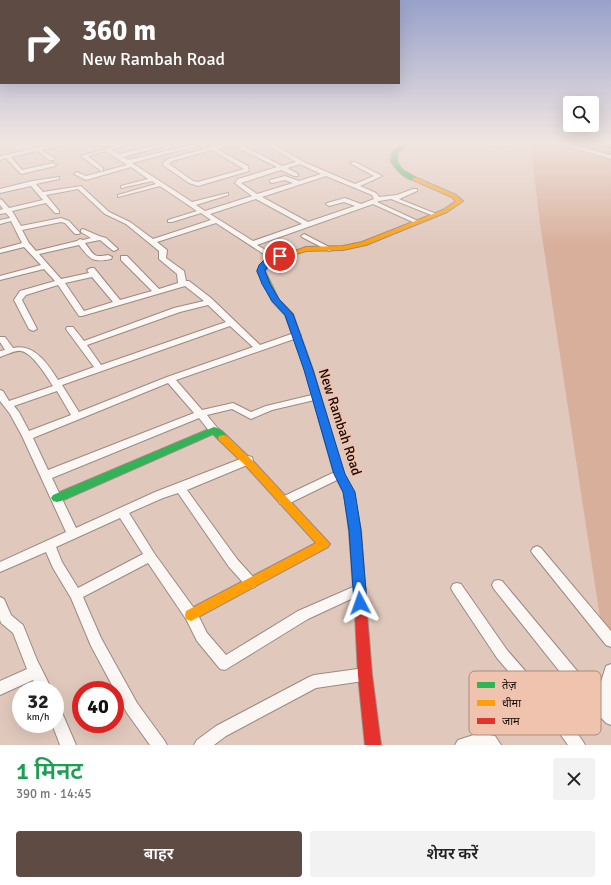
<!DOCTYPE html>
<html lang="hi">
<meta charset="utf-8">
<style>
:root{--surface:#fff;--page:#f2f2f2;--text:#222;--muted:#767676;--accent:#5d4b44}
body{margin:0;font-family:Signika,"Noto Sans Devanagari",sans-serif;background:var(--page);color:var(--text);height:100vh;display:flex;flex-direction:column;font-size:15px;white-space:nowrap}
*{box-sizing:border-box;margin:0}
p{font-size:13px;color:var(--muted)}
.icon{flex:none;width:22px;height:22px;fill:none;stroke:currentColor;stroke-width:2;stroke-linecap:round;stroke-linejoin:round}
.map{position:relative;height:745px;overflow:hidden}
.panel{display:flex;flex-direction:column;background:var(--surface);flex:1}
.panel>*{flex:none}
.hud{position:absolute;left:0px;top:0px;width:400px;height:84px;box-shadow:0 4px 16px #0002;background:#5d4b44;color:#fff;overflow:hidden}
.fabs{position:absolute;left:563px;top:96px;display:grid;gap:8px}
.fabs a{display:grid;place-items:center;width:36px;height:36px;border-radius:4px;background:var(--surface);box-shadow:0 4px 16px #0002;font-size:20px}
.speed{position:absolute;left:12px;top:681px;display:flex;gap:8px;font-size:20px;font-weight:700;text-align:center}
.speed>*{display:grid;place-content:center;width:52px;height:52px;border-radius:50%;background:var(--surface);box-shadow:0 4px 16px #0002;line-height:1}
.speed small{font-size:10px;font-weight:400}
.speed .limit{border:6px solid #d22;background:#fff;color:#111}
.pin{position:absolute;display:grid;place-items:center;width:34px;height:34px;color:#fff;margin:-17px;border:2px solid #fff;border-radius:50%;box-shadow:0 1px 4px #0007}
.me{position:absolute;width:44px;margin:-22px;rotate:356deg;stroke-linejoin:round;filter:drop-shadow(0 0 3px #0008)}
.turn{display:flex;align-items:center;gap:14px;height:84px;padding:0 16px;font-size:18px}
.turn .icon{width:52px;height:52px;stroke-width:2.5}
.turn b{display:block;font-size:28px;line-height:34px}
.round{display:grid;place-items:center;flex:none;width:42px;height:42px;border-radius:4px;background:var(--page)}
.summary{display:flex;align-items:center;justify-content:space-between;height:68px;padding:0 16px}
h1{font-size:24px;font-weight:600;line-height:30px;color:#1e9e55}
.cta{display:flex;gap:8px;margin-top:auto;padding:8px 16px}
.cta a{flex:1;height:46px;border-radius:4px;background:var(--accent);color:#fff;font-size:16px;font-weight:600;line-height:46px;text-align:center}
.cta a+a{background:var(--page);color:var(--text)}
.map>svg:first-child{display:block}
.green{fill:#d8af9b}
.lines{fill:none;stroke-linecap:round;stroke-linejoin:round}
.street-casing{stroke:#9c8981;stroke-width:2}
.fast-casing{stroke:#9c8981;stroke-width:2}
.slow-casing{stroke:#9c8981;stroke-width:2}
.jam-casing{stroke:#9c8981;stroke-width:2}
.street{fill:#faf7f5;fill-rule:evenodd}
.fast{fill:#30b455;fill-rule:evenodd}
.slow{fill:#ff9f0a;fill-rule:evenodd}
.jam{fill:#e5322d;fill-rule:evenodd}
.wall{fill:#9c927e}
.building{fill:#b5aa93;stroke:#7f7767}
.route{fill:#1a73e8;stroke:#114b97}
.labels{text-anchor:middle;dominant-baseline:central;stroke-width:3.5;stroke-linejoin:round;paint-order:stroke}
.street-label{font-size:14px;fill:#160803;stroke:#efc3ad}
.key{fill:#efc3ad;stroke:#ae8b7a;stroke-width:1}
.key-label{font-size:11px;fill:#160803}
</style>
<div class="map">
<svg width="611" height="745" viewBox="0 0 611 745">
<rect width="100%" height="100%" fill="#e0c8bc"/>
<!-- green -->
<path class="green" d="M530,142H611V642L602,631L540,223Z"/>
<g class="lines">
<defs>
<g id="street">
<path d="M130,142H138L111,150L119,154L170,142H178L123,157L128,160L200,143V145L132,163L192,202L228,193V195L196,205L205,211L252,196L236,184L235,183L238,179L277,167L232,145L217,149L248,166L249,171L198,186L189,183L163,165V163L168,159L229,142H239L238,143L282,166L296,162L263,142H269L306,163L355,184L374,176L350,163L355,162L382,176L360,186L376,193L379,197L397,195L413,189H417V191L399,199L439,215L434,216L391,199L379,201L377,202L420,222L415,223L373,204L257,245L276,256V260H273L216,223L157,242L167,250L166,258L184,271L186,281H189L211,298L260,345L297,332L301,335L300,337L176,380L202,410L233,403L251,412L266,406L316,394L321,397L319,399L272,410L251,419L232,409L207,415L219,430L218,432H210L199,418L52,478L76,528L155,492L248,456L252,457L253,460L252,463L187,490L237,559L255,579L257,583L255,587L251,588L247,587L229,567L178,493L163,498L129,513L154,553L196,611L207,633L226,655L298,611L360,584L364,585L366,589L364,593L308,619L225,670L220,669L197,641L186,619L148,563L83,597L101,638L137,703L164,740L167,745H150L127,713L91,646L71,598L53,568L46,552L0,572V562L66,532L22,436L10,414L0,401V390L3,391L9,401L53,386C47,377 33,353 21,351C15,350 6,355 0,357V351L5,350L0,342V337H5L13,348C34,343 48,364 58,380L94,367L66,329L67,327H73L84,341L174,308L204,301L185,286L82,316H79L58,285L26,295L22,300L37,329L33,331L29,329L14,300L20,291L55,281L44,269L0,280V276L41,265L24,247L0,253V249L22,243L11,221L0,224V220L10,218L6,213L0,214V210L3,209L0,205V199L2,200L9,208L43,200L31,186L0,193V189L32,181L59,177V179L36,184L43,192L81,186L109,212L130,222L153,239L211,220L201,213L172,222H168V220L197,211L160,186L118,197V195L156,184L152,181L121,188V186L148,179L131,167L86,180L74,174L77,172L86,176L127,165L106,151L88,156L103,168V170L101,171L81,156ZM212,150L244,169L198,182L193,181L169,164L172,161ZM300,164L321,174L299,181L285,176L270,180V182L272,183L285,180L293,183L257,194L241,183L281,170L294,176H298V174L287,168ZM326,176L372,195L374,199L361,204L345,198L327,203L326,204L329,206L344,202L355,206L308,222L262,197ZM78,189L105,214L126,224L159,251V259L177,274L178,283L159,289L127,256H121V260L152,291L120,300L94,268H91L87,270L89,273L61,279L39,254L79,245C90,259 92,263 111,259L112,257L108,255C93,258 94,255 85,243L100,240L112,250L114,251L118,249L106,238L99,236L83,229L81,230V232L91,238L83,240L80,239L77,241L36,251L29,243L22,230L61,222L65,223L75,234H79L80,233L69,221L61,218L21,226L12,211L46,203L55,213H59V211L46,195ZM256,199L302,224L253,241L210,214ZM92,277L113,302L84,311L65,283ZM208,305L226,322L101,365L87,345L180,312ZM230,326L253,347L167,377L79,412L62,385ZM168,383L194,413L48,470L33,438ZM57,391L71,415L29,431L19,412L14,406ZM120,518L143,554L78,588L62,562L56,547Z"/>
<path d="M482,142C489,141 495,144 502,144C511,145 520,141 529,142L502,148Z"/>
<path d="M554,142H561L611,155V159Z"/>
<path d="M589,142H599L596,144Z"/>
<path d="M57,143L59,144V146L42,150L54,158V160H50L37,151L11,157L22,170L53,163L56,165L55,166L21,174L6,158L0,160V156L5,155Z"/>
<path d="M304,234L331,248L333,249L329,251L327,250L302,237L301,236Z"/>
<path d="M339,470L343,471L344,474L343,477L288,504L284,505L280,504L278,501L280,498Z"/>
<path d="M537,546L541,548L611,631V647L606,645L533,554L531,551L533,548Z"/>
<path d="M498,580L502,581L578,672L601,697V682L606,666L611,664V725L606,723L568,682L494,589L492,585L494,581Z"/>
<path d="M457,583L461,584L507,650L563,714L582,740L585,745H568L553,724L497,658L453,592L451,588L453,584Z"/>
<path d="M0,597L4,599L11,615L23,625L37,660L52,690H38L33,680L0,695V681L27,669L13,633L1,623L0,620Z"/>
<path d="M365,668L370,670L372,675L370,680L316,688L226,736L214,745H194L197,740L216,726L309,677L314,675Z"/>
<path d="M55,706L60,708L76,745H60L52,724H55Z"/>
<path d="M480,733L495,736L501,745H455L458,740Z"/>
</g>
<g id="fast">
<path d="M404,142H410L398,153L397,162L403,170L417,178V180C406,181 397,170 391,162L392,153Z"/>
<path d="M296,250L300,252L298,253L273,261L265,271L279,300L293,314L313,370L344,474L354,493L361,531L367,614L366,618L361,620L356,618L355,614L349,531L344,493L334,474L305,370L285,315L272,301L257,271C265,256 280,253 296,250Z"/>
<path d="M214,427C219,428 225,433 228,438L227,440H219L213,434L61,501L57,502L53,501L51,498L53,495Z"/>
</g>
<g id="slow">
<path d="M413,178H417L456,195L463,201L447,212L366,245L343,250L306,251L296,254L292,252L306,247L343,246L362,242L443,210L456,201L452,197L413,180Z"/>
<path d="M223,435L227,436L253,461L330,544L328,547L191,621L186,619L185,615L186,611L316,543L246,466L219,440L218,438L219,436Z"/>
</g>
<path id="jam" d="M361,608L366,610L367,614L372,675L381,745H365L358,675L355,614L356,610Z"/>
</defs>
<!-- street casing -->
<use href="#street" class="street-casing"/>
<!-- fast casing -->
<use href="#fast" class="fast-casing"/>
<!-- slow casing -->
<use href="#slow" class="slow-casing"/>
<!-- jam casing -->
<use href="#jam" class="jam-casing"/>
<!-- street -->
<use href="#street" class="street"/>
<!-- fast -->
<use href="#fast" class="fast"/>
<!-- slow -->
<use href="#slow" class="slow"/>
<!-- jam -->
<use href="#jam" class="jam"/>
</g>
<!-- wall -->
<path class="wall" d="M611,142V149L606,148V146Z"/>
<!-- building -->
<path class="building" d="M609,142H611V147L606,146Z"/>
<!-- sky -->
<linearGradient id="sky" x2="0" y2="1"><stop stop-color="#98a1ca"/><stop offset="0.58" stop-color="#f1e6e1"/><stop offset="1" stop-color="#f1e6e1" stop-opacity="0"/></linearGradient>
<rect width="611" height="246" fill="url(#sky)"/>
<!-- route -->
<path class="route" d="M277,254L283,256L270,262L265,271L270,284L279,299L293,314L313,370L345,474L355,492L361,530L367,603L365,607L360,609L356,607L354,603L349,530L343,492L334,474L304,370L285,315L272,301L262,284L257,271L259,265L265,259Z"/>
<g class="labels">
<!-- street labels -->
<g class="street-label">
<text transform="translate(340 422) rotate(72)">New Rambah Road</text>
</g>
</g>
<!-- legend -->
<rect x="469" y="671" width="132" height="64" rx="6" class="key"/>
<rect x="477" y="682" width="18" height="6" fill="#30b455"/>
<rect x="477" y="700" width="18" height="6" fill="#ff9f0a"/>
<rect x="477" y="718" width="18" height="6" fill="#e5322d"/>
<g class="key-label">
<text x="502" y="689">तेज़</text>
<text x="502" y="707">धीमा</text>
<text x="502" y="725">जाम</text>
</g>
</svg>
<div class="fabs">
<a><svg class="icon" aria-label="search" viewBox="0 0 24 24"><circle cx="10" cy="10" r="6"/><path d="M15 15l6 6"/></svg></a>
</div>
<div class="speed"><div>32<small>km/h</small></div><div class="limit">40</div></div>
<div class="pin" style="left:280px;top:256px;background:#d93025"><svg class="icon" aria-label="arrive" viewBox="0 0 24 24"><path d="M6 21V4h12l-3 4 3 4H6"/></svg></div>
<svg class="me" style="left:360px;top:603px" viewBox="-20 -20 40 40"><path d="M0-17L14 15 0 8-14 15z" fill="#1a73e8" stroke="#fff" stroke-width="4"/></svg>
<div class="hud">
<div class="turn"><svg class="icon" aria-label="right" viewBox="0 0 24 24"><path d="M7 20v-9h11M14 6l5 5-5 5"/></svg><div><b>360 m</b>New Rambah Road</div></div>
</div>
</div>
<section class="panel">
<div class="summary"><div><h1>1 मिनट</h1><p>390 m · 14:45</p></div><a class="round"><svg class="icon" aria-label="close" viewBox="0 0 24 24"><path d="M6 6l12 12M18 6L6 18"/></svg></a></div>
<div class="cta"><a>बाहर</a><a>शेयर करें</a></div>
</section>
